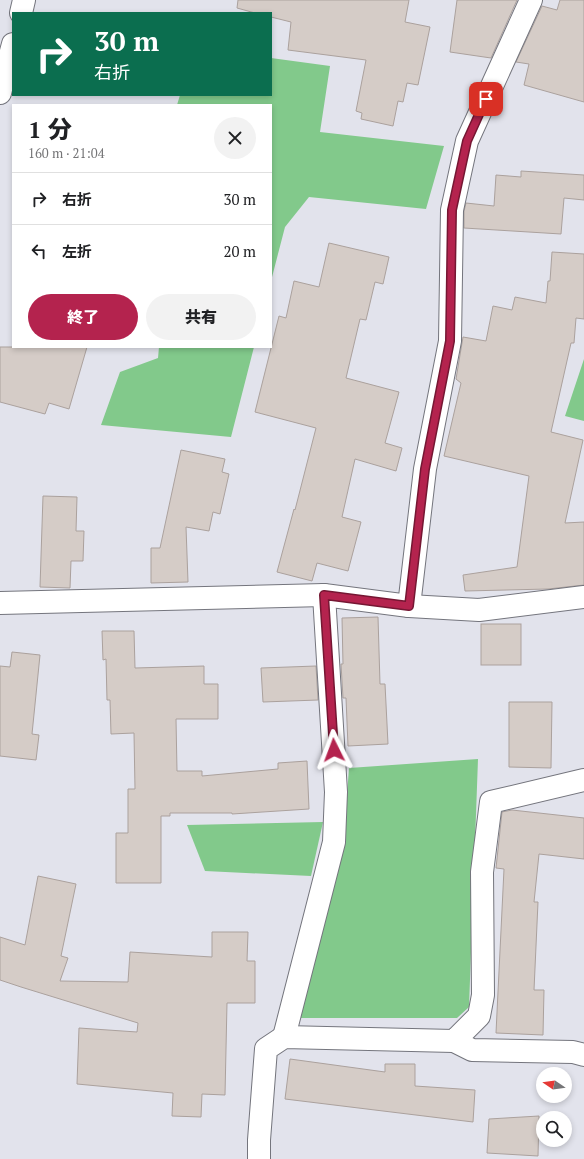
<!DOCTYPE html>
<html lang="ja">
<meta charset="utf-8">
<style>
:root{--surface:#fff;--page:#f2f2f2;--text:#202124;--muted:#757577;--line:#e0e0e0;--accent:#b4234e}
body{margin:0;font-family:"PT Serif","Noto Sans JP",serif;background:var(--page);color:var(--text);height:100vh;display:flex;flex-direction:column;font-size:15px;white-space:nowrap}
*{box-sizing:border-box;margin:0}
p{font-size:13px;color:var(--muted)}
.icon{flex:none;width:22px;height:22px;fill:none;stroke:currentColor;stroke-width:2;stroke-linecap:round;stroke-linejoin:round}
.map{position:relative;flex:1;overflow:hidden}
.sheet{position:absolute;left:12px;top:104px;width:260px;height:244px;display:flex;flex-direction:column;background:var(--surface);border-radius:0px;box-shadow:0 2px 6px #0003}
.sheet>*{flex:none}
.hud{position:absolute;left:12px;top:12px;width:260px;height:84px;border-radius:0px;box-shadow:0 2px 6px #0003;background:#0b6e4f;color:#fff;overflow:hidden}
.needle{width:26px;rotate:283deg}
.buttons{position:absolute;left:536px;top:1067px;display:grid;gap:8px}
.buttons a{display:grid;place-items:center;width:36px;height:36px;border-radius:50%;background:var(--surface);box-shadow:0 2px 6px #0003;font-size:20px}
.pin{position:absolute;display:grid;place-items:center;width:34px;height:34px;color:#fff;margin:-17px;border-radius:8px;box-shadow:0 2px 6px #0006}
.me{position:absolute;width:44px;margin:-22px;rotate:357deg;stroke-linejoin:round;filter:drop-shadow(0 0 3px #0008)}
.turn{display:flex;align-items:center;gap:14px;height:84px;padding:0 16px;font-size:18px}
.turn .icon{width:52px;height:52px;stroke-width:2.5}
.turn b{display:block;font-size:28px;line-height:34px}
.round{display:grid;place-items:center;flex:none;width:42px;height:42px;border-radius:21px;background:var(--page)}
.headline{display:flex;align-items:center;justify-content:space-between;height:68px;padding:0 16px}
h1{font-size:24px;font-weight:800;line-height:30px}
.primary-button{display:flex;gap:8px;margin-top:auto;padding:8px 16px}
.primary-button a{flex:1;height:46px;border-radius:24px;background:var(--accent);color:#fff;font-size:16px;font-weight:800;line-height:46px;text-align:center}
.primary-button a+a{background:var(--page);color:var(--text)}
ul{padding:0;list-style:none}
li{display:flex;align-items:center;gap:12px;height:52px;padding:0 16px;border-top:1px solid var(--line)}
li div{flex:1}
li b{display:block;font-size:15px}
li em{font-style:normal}
.map>svg:first-child{display:block}
.green{fill:#82c98b}
.building{fill:#d5ccc7;stroke:#aba19d}
.lines{fill:none;stroke-linecap:round;stroke-linejoin:round}
.minor-casing{stroke:#74757d;stroke-width:24}
.minor{stroke:#fff;stroke-width:22}
.route-casing{stroke:#751733;stroke-width:10}
.route{stroke:#b4234e;stroke-width:7}
</style>
<div class="map">
<svg width="584" height="1159" viewBox="0 0 584 1159">
<rect width="100%" height="100%" fill="#e2e3ec"/>
<!-- green -->
<g class="green">
<path d="M271,58L330,66L320,132L444,146L426,209L309,197L285,227L271,281V105H177L180,95H271Z"/>
<path d="M159,347H254L231,437L101,425L120,372L158,358Z"/>
<path d="M584,359V421L565,416Z"/>
<path d="M478,759L469,1007L457,1018H297L344,835L349,768Z"/>
<path d="M323,822L311,876L205,871L187,825Z"/>
</g>
<!-- building -->
<g class="building">
<path d="M238,0H409L405,22L430,27L418,85L407,83L403,102L398,101L393,126L361,119L362,113L356,111L366,60L288,50L291,22L271,17V13H255L237,8Z"/>
<path d="M457,0H517L491,58L450,52Z"/>
<path d="M560,0H584V102L524,85L529,64L516,62L542,6L557,10Z"/>
<path d="M521,171L584,175V200L564,198L561,234L464,228V211L466,203L494,206L496,175L521,177Z"/>
<path d="M329,243L389,257L383,284L375,282L366,320L360,319L346,378L399,392L385,443L402,448L396,471L355,459L342,517L361,522L348,571L317,563L312,581L277,572L294,509L295,510L316,428L255,412L279,316L286,318L294,281L319,287Z"/>
<path d="M552,252L584,254V319L576,318L574,343H571L551,432L583,440L565,523L584,522V585L548,589L465,591L463,575L517,567L529,476L444,456L461,383L456,379L463,337L486,341L493,306L512,310L515,297L546,303L548,281H550Z"/>
<path d="M0,347H87L69,409L49,403L45,414L0,402Z"/>
<path d="M181,450L225,459L222,472L229,474L220,514L213,512L209,531L186,527L188,582L151,583V548H160Z"/>
<path d="M43,496L77,497L76,531H84L83,561H71L70,588L40,587Z"/>
<path d="M378,617L380,684H385L388,744L348,746L346,698H343L341,664H343L342,618Z"/>
<rect x="481" y="624" width="40" height="41"/>
<path d="M102,631H134L135,668L204,666V684H218V719H176L177,771H202V776L278,769V763L307,761L309,809L232,814V813H170V816H161V883H116V833H128V789H135L134,733L111,734L110,700H107L106,659L103,660Z"/>
<path d="M12,652L40,655L32,734L39,735L36,760L0,756V666L10,667Z"/>
<path d="M316,666L318,700L263,702L261,668Z"/>
<path d="M509,702H552L551,768L509,767Z"/>
<path d="M512,810L584,818V859L539,854L534,902H538L534,990H544L543,1035L496,1033L504,869L496,868L502,812Z"/>
<path d="M38,876L76,884L61,956L68,958L60,981L128,982L130,952L212,957V932H248L247,961H255V1003H227L225,1095L202,1094L201,1117L172,1116L173,1093L77,1084L79,1028L137,1032L138,1023L21,987L0,980V937L25,945Z"/>
<path d="M290,1059L385,1072V1064H415V1086L475,1090L473,1122L285,1099Z"/>
<path d="M539,1116L538,1156L487,1153L489,1119Z"/>
</g>
<g class="lines">
<defs>
<g id="minor">
<path d="M21,13L24,0"/>
<path d="M0,93L13,44"/>
<path d="M0,603L324,595L409,606L479,610L584,597"/>
<path d="M409,606L425,469L450,341L452,210L467,141L531,0"/>
<path d="M284,1037L334,842L336,792L324,595"/>
<path d="M454,1041L472,1050L573,1052L584,1055"/>
<path d="M259,1159V1140L266,1049L284,1037L454,1041L479,1016L483,995L482,872L491,802L584,780"/>
</g>
</defs>
<!-- minor casing -->
<use href="#minor" class="minor-casing"/>
<!-- minor -->
<use href="#minor" class="minor"/>
</g>
<g class="lines">
<defs>
<path id="route" d="M334,750L324,595L409,606L425,469L450,341L452,210L467,141L486,99"/>
</defs>
<!-- route casing -->
<use href="#route" class="route-casing"/>
<!-- route -->
<use href="#route" class="route"/>
</g>
</svg>
<div class="buttons">
<a><svg class="needle" viewBox="-14 -14 28 28"><path d="M0-13l5 13h-10z" fill="#e53935"/><path d="M0 13l5-13h-10z" fill="#757577"/></svg></a>
<a><svg class="icon" aria-label="search" viewBox="0 0 24 24"><circle cx="10" cy="10" r="6"/><path d="M15 15l6 6"/></svg></a>
</div>
<div class="pin" style="left:486px;top:99px;background:#d93025"><svg class="icon" aria-label="arrive" viewBox="0 0 24 24"><path d="M6 21V4h12l-3 4 3 4H6"/></svg></div>
<svg class="me" style="left:334px;top:750px" viewBox="-20 -20 40 40"><path d="M0-17L14 15 0 8-14 15z" fill="#b4234e" stroke="#fff" stroke-width="4"/></svg>
<div class="hud">
<div class="turn"><svg class="icon" aria-label="right" viewBox="0 0 24 24"><path d="M7 20v-9h11M14 6l5 5-5 5"/></svg><div><b>30 m</b>右折</div></div>
</div>
<section class="sheet">
<div class="headline"><div><h1>1 分</h1><p>160 m · 21:04</p></div><a class="round"><svg class="icon" aria-label="close" viewBox="0 0 24 24"><path d="M6 6l12 12M18 6L6 18"/></svg></a></div>
<ul>
<li><svg class="icon" aria-label="right" viewBox="0 0 24 24"><path d="M7 20v-9h11M14 6l5 5-5 5"/></svg><div><b>右折</b></div><em>30 m</em></li>
<li><svg class="icon" aria-label="left" viewBox="0 0 24 24"><path d="M17 20v-9H6M10 6l-5 5 5 5"/></svg><div><b>左折</b></div><em>20 m</em></li>
</ul>
<div class="primary-button"><a>終了</a><a>共有</a></div>
</section>
</div>
